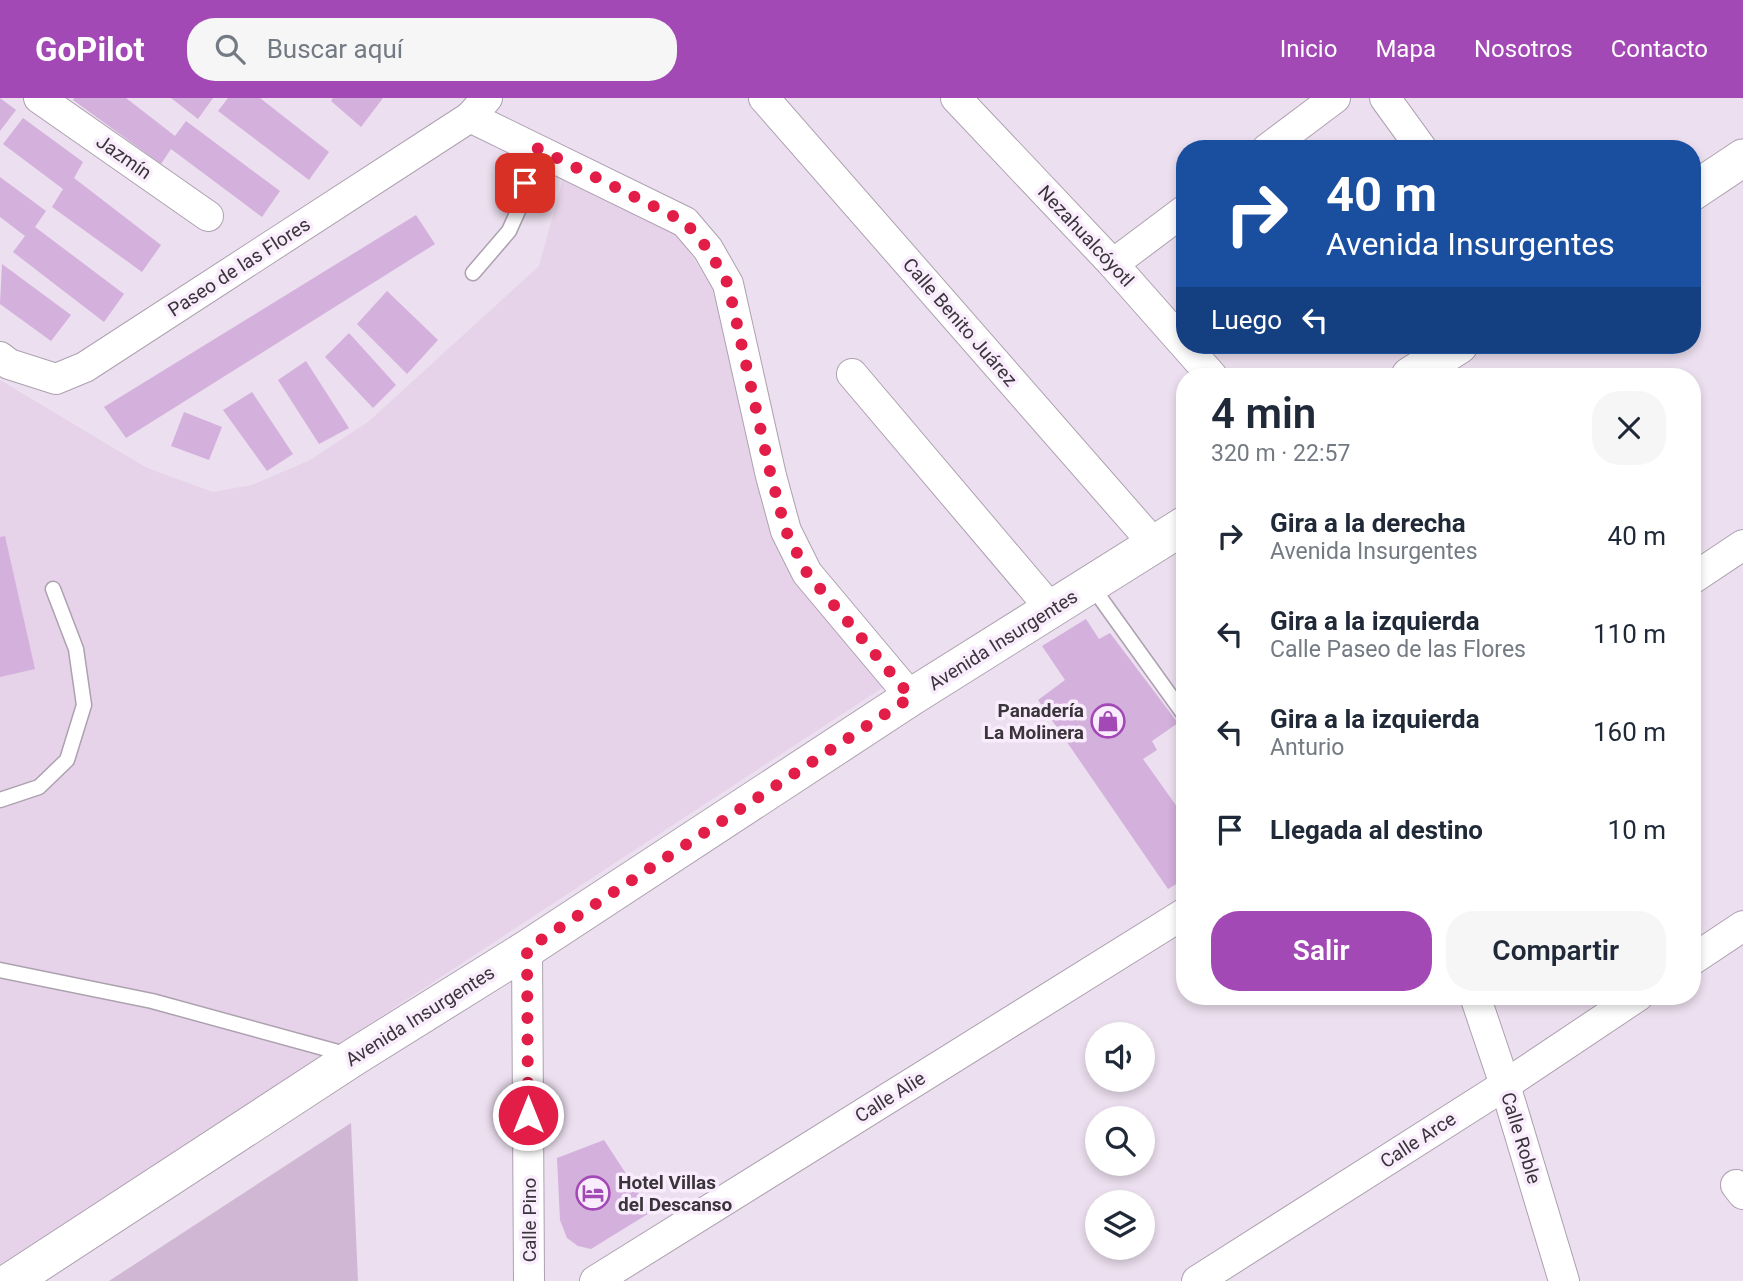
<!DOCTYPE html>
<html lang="es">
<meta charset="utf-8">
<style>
:root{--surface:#fff;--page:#f6f6f7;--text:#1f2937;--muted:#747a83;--accent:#a249b5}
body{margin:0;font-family:Roboto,sans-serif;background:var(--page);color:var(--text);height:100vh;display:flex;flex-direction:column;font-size:26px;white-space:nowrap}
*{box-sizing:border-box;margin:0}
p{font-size:23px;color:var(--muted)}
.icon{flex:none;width:38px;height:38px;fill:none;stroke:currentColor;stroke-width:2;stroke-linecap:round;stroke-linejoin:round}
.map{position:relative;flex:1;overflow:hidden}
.drawer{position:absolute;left:1176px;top:270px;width:525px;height:637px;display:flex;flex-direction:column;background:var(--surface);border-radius:28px;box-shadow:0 4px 10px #0003}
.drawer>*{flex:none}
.top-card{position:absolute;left:1176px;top:42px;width:525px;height:214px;border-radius:28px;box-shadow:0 4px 10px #0003;background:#1a4fa0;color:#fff;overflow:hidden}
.tools{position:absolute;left:1085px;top:924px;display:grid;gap:14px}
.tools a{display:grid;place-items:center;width:70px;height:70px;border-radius:50%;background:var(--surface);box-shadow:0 4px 10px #0003;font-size:35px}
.pin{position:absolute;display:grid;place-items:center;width:60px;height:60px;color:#fff;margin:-30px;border-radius:14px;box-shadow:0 4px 10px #0006}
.me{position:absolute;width:77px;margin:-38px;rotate:0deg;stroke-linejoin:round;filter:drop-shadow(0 0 5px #0008)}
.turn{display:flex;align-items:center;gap:24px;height:147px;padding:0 35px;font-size:32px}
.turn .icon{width:91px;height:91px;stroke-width:2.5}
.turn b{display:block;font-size:49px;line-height:60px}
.then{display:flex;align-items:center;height:66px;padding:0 35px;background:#0003;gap:14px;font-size:26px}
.round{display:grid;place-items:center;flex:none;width:74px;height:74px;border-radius:28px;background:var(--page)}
.overview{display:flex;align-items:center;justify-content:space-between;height:119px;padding:0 35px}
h1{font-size:42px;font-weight:600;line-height:52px}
.button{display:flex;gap:14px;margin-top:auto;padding:14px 35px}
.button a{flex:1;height:80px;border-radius:28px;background:var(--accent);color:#fff;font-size:28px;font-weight:600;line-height:80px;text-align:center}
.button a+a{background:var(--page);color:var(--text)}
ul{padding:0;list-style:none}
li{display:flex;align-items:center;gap:21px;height:98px;padding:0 35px}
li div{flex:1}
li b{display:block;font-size:26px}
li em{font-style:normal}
header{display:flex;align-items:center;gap:42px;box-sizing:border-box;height:98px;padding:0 35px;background:var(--accent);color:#fff}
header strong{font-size:33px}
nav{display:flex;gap:38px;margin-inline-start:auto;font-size:24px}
.search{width:490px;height:63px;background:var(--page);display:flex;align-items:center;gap:18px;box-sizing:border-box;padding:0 24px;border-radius:28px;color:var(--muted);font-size:26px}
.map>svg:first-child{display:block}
.built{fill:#e6d3e9}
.green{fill:#d0b8d5}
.building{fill:#d4b0dc}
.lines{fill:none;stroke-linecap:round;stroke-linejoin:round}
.service-casing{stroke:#ada1b0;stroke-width:17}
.minor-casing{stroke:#ada1b0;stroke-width:32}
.tertiary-casing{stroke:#ada1b0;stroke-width:39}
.service{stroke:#fff;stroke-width:14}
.minor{stroke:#fff;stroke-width:30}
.tertiary{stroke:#fff;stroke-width:37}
.route{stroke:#e11d48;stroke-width:12;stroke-dasharray:0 21.6}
.labels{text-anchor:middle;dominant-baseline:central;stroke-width:7;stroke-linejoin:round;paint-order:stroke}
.street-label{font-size:19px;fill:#3a343b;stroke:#f9ecfc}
.poi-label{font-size:19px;font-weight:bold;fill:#3a343b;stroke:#f9ecfc;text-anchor:end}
</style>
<header>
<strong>GoPilot</strong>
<div class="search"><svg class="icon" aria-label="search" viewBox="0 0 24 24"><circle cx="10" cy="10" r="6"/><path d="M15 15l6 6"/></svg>Buscar aquí</div>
<nav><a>Inicio</a><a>Mapa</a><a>Nosotros</a><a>Contacto</a></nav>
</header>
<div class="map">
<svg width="1743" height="1183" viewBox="0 0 1743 1183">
<rect width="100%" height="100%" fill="#ecdfef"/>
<!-- built -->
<path class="built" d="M563,81L676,134L721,202L761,403L784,459L885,588L0,1168V282L147,370L213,394L252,387L310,362L368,324L539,168Z"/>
<!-- green -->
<path class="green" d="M351,1025L358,1183H109Z"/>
<!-- building -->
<g class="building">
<path d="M0,0L16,12L0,33Z"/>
<path d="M74,0H126L175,38L186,23L280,93L262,119L171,51L161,66L73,2Z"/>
<path d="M171,0H213L198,21Z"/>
<path d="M228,0H260L329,54L309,82L218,13Z"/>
<path d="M333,0H383L361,29L331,3Z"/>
<path d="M23,20L83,64L74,80L161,147L142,174L52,109L63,91L3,46Z"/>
<path d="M0,79L46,113L35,129L124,196L104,224L13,154L25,138L0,119Z"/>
<path d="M416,117L435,146L126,340L104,309Z"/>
<path d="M2,166L71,217L51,243L0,206Z"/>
<path d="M387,193L438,242L407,276L357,226Z"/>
<path d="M349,235L396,287L373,310L325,259Z"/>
<path d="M306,263L349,330L319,346L278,282Z"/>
<path d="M252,294L293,356L267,373L223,312Z"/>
<path d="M184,314L222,329L209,362L171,348Z"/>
<path d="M5,438L35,571L0,579V439Z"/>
<path d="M1086,521L1099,541L1110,535L1178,625L1152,643L1157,652L1143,661L1185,720V781L1168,791L1038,602L1065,582L1042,548Z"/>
<path d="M604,1042L651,1114L591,1151L578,1148L567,1140L560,1122L557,1060Z"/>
</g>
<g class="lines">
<defs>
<g id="service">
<path d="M473,175L509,133L522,104L533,48"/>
<path d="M1091,487L1185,618"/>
<path d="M0,702L39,689L67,662L84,607L76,551L53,491"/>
<path d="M0,872L152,903L349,957"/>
</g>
<g id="minor">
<path d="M39,0L208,118"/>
<path d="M764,0L1155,447"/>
<path d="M956,0L1113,166L1212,278"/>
<path d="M1385,0L1422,51"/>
<path d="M470,19L685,124L708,151L728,186L771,378L786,433L807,475L911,599"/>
<path d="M1267,51L1335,0"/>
<path d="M1113,166L1185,112"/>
<path d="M0,259L9,266L56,281L85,269L470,19L487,0"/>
<path d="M852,276L1052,512"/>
<path d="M1692,481L1743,447"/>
<path d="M527,851L529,1183"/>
<path d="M1692,862L1743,828"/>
<path d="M1475,898L1505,987L1564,1183"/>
<path d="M1736,1087L1743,1096"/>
<path d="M595,1183L1185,815"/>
<path d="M1197,1183L1505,987L1638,898"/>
</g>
<g id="tertiary">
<path d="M1692,94L1743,60"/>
<path d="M1410,278L1459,247"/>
<path d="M11,1183L354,959L527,851L911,599L1185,427"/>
</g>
</defs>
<!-- service casing -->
<use href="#service" class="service-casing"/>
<!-- minor casing -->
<use href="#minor" class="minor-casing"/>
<!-- tertiary casing -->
<use href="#tertiary" class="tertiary-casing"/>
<!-- service -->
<use href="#service" class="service"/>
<!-- minor -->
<use href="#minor" class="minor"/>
<!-- tertiary -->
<use href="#tertiary" class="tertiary"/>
</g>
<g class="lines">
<!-- route -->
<path class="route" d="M525,85L533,48L685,124L708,151L728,186L771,378L786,433L807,475L911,599L527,851L528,1017"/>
</g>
<!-- icons -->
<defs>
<symbol id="shop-ring" viewBox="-11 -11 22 22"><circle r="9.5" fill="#f9ecfc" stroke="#a249b5" stroke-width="1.5"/><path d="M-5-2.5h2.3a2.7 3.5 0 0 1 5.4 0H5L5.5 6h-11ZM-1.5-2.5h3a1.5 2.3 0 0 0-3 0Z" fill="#a249b5"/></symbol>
<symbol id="hotel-ring" viewBox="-11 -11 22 22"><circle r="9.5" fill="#f9ecfc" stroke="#a249b5" stroke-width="1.5"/><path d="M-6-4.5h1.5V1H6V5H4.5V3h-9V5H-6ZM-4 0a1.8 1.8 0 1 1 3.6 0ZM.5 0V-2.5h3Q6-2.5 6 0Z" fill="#a249b5"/></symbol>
</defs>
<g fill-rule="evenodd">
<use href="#shop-ring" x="1089" y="604" width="38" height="38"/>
<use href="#hotel-ring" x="574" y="1076" width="38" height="38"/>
</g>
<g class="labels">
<!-- street labels -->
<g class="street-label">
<text transform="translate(124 59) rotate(35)">Jazmín</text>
<text transform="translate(1086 138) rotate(47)">Nezahualcóyotl</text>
<text transform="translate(239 169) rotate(-33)">Paseo de las Flores</text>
<text transform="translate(960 224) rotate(49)">Calle Benito Juárez</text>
<text transform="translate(1003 542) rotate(-32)">Avenida Insurgentes</text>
<text transform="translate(420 918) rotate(-32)">Avenida Insurgentes</text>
<text transform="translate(890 999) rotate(-32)">Calle Alie</text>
<text transform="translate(1521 1040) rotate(73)">Calle Roble</text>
<text transform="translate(1418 1042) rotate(-33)">Calle Arce</text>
<text transform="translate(529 1122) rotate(-90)">Calle Pino</text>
</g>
<!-- poi labels -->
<g class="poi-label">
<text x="1084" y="612">Panadería<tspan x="1084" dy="22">La Molinera</tspan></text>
<text x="618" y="1084" text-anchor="start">Hotel Villas<tspan x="618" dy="22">del Descanso</tspan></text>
</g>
</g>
</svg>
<div class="tools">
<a><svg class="icon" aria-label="sound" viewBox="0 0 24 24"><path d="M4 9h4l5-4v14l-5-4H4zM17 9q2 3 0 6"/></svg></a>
<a><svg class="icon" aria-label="search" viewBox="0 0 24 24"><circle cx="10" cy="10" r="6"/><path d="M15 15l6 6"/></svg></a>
<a><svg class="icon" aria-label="layers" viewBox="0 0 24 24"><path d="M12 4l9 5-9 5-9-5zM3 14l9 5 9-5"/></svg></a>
</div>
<div class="pin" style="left:525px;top:85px;background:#d93025"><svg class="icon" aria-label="arrive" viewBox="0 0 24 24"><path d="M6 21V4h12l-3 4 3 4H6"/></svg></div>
<svg class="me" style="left:528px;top:1017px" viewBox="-20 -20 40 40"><circle r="17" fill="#e11d48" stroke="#fff" stroke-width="3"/><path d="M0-11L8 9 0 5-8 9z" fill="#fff"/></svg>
<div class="top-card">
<div class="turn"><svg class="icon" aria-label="right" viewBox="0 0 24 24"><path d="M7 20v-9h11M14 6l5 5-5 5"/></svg><div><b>40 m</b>Avenida Insurgentes</div></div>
<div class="then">Luego<svg class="icon" aria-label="left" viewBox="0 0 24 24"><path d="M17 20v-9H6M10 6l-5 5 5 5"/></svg></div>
</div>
<section class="drawer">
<div class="overview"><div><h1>4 min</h1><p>320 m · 22:57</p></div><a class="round"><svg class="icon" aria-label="close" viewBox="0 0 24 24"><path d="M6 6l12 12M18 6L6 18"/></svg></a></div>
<ul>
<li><svg class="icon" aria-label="right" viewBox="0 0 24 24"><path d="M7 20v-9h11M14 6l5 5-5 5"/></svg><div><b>Gira a la derecha</b><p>Avenida Insurgentes</p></div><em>40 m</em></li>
<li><svg class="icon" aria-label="left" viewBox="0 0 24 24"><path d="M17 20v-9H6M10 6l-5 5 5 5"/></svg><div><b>Gira a la izquierda</b><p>Calle Paseo de las Flores</p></div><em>110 m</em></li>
<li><svg class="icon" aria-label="left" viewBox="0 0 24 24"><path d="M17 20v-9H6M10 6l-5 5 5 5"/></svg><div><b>Gira a la izquierda</b><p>Anturio</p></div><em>160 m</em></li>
<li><svg class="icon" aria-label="arrive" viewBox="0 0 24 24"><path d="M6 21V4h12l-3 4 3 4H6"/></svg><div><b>Llegada al destino</b></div><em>10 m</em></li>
</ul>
<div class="button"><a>Salir</a><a>Compartir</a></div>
</section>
</div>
